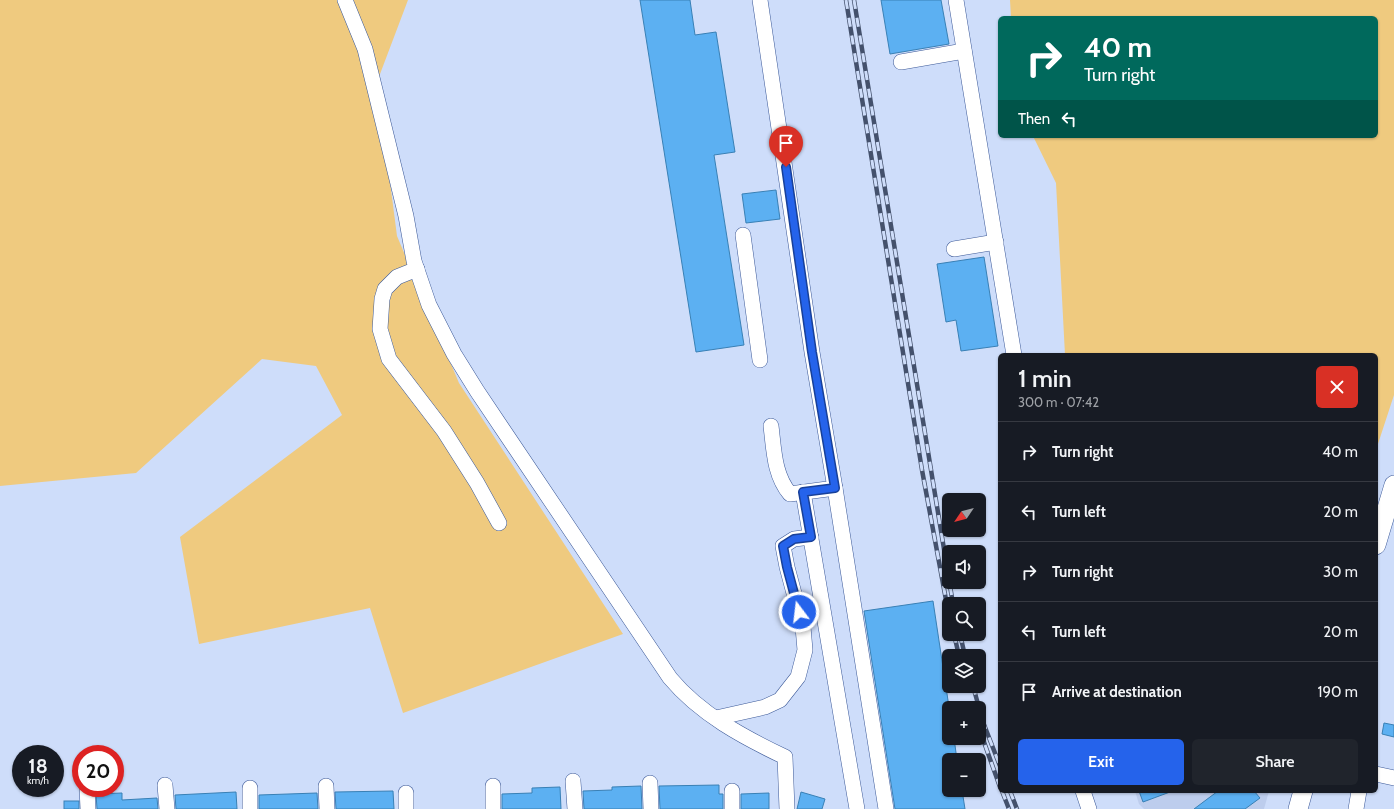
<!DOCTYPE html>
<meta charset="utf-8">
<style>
:root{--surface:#171b24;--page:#20242c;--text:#f1f3f6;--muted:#9ea1a6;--line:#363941;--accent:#2563eb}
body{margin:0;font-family:Cabin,sans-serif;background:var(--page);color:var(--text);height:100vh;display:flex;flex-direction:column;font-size:15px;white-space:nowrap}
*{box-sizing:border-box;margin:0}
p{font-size:13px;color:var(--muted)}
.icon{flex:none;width:22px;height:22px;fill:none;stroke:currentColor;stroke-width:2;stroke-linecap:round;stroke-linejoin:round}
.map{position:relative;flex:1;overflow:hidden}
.side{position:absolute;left:998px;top:353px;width:380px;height:440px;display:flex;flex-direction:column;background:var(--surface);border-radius:6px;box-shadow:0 1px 3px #0004}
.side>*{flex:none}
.banner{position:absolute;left:998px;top:16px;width:380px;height:122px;border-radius:6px;box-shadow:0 1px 3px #0004;background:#00695c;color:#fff;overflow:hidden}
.needle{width:26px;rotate:235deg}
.fabs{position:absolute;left:942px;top:493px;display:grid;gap:8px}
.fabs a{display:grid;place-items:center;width:44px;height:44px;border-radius:6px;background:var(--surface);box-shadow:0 1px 3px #0004;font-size:20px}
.speed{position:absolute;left:12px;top:745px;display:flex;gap:8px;font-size:20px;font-weight:700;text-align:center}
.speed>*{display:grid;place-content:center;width:52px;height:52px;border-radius:50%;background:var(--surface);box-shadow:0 1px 3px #0004;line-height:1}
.speed small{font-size:10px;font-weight:400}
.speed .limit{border:6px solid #d22;background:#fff;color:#111}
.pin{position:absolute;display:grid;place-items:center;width:34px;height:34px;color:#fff;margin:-41px -17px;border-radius:50% 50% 50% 0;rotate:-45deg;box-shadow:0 0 4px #0007}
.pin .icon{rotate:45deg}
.me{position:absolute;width:44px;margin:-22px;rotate:345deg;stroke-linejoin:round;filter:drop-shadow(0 0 3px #0008)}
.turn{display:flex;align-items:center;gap:14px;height:84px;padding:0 20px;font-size:18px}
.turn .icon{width:52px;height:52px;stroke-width:2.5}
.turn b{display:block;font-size:28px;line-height:34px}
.then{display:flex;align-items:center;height:38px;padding:0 20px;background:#0003;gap:8px;font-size:15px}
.round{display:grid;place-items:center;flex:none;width:42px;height:42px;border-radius:6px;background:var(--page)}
.overview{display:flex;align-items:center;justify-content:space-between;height:68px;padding:0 20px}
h1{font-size:24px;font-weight:600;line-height:30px}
.action{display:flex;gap:8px;margin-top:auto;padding:8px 20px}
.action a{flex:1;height:46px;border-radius:6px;background:var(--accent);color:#fff;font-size:16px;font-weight:600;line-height:46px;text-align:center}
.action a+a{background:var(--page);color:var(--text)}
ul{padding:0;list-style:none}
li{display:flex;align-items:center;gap:12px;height:60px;padding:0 20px;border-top:1px solid var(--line)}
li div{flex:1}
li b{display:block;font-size:15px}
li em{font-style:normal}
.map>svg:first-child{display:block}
.built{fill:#bdcded}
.green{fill:#efca7f}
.building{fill:#5cb0f2;stroke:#3980b5}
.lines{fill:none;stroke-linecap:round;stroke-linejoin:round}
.minor-casing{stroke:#3c5998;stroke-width:16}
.major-casing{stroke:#3c5998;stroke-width:20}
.minor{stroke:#fff;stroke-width:15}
.major{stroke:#fff;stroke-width:19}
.rail-casing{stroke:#44516c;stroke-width:4.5}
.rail{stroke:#ceddfa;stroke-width:3;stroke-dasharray:9;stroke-linecap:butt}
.route-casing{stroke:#184099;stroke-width:10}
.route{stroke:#2563eb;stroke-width:7}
</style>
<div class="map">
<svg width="1394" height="809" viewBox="0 0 1394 809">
<rect width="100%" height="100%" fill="#ceddfa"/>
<!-- built -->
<path class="built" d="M1135,791H1269L1264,809H1144L1139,804Z"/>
<!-- green -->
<g class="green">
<path d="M0,0H408L377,82L397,236L459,383L623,634L403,713L370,608L199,644L180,537L342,415L316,366L262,359L136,473L0,486Z"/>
<path d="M1010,0H1394V395L1376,450V355H1065L1056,183L1033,136H1376V18H1011Z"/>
</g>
<!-- building -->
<g class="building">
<path d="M640,0H690L695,35L716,32L735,152L714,155L744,345L696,352Z"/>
<path d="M881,0H941L949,44L890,54Z"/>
<path d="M776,190L780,219L746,223L742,194Z"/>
<path d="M984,257L998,346L961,351L956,320L946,322L937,264Z"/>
<path d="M933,601L949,707V738H954L957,760H949V790H962L965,809H895L864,611Z"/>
<path d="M1384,723L1394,725V737L1382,734Z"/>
<path d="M719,785V794H723V809H660L659,786Z"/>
<path d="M641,786L642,809H584L583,791L612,790V787Z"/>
<path d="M560,787L561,809H502V794L532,793V788Z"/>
<path d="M393,791L394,809H336L335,792Z"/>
<path d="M1139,791H1170V792L1143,802Z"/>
<path d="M1218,791H1254L1260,798L1245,809H1194Z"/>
<path d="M236,792L237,809H176L175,795Z"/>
<path d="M801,792L825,799L822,809H797Z"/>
<path d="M122,793V800L157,798L158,809H97L96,794Z"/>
<path d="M317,793L318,809H259V795Z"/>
<path d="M769,793V809H741V794Z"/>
<rect x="64" y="801" width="15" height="8"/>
</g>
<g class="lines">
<defs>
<g id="minor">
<path d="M345,0L365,49L406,216L414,261L429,305L454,354L477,391L670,678C700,714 743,737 785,757L787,809"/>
<path d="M760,0L812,352L835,488L790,494C774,475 774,450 771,426"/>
<path d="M956,0L1014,355"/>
<path d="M901,62L964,51"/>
<path d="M743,235L760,360"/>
<path d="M954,249L996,242"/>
<path d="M417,269L397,277L385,289L382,299L380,329L389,359L444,431L477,483L499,523"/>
<path d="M835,488L886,809"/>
<path d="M803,492L857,809"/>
<path d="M716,718L765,707L780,700L798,677L805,650L803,627L787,567L783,546L794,539L811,537"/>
<path d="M1376,774L1394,778"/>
<path d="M573,781L575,809"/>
<path d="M650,783L651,809"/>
<path d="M165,785L167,809"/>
<path d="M326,786L327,809"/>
<path d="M493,786V809"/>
<path d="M87,788L88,809"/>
<path d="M250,788V809"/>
<path d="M1083,791L1089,809"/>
<path d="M406,793V809"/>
<path d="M732,809V791"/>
<path d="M1356,809L1359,791"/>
</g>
<g id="major">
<path d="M1376,545L1394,485"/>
<path d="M1298,809L1303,791"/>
</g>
</defs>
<!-- minor casing -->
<use href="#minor" class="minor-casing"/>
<!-- major casing -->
<use href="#major" class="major-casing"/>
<!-- minor -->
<use href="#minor" class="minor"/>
<!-- major -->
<use href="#major" class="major"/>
<defs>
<g id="rail">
<path d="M846,0L922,470L949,616"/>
<path d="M854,0L953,604"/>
<path d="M954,634L959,656"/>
<path d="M960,634L965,656"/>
<path d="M973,686L983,722L1000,766"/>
<path d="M979,728L1000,787"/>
<path d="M1002,791L1009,809"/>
<path d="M1010,791L1017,809"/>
</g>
</defs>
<!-- rail casing -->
<use href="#rail" class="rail-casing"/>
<!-- rail -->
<use href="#rail" class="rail"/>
</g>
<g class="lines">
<defs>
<path id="route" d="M786,167L812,352L835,488L803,492L811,537L794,539L783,546L787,567L799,612"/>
</defs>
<!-- route casing -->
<use href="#route" class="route-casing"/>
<!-- route -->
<use href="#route" class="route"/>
</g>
</svg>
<div class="fabs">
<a><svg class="needle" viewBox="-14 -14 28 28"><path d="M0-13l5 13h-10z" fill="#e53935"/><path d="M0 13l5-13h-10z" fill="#9ea1a6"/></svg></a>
<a><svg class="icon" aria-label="sound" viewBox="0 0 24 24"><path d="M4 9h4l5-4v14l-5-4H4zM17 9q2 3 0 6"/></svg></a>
<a><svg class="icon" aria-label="search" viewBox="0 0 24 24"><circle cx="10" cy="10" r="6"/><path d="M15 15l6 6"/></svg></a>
<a><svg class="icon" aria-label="layers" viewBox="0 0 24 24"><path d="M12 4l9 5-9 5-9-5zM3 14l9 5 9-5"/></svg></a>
<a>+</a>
<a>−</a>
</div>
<div class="speed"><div>18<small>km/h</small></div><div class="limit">20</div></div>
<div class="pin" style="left:786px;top:167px;background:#d93025"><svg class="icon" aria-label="arrive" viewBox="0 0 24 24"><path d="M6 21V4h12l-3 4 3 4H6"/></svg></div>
<svg class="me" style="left:799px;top:612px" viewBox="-20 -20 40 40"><circle r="17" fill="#2563eb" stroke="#fff" stroke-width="3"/><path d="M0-11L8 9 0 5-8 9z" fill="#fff"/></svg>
<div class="banner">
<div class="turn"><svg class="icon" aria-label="right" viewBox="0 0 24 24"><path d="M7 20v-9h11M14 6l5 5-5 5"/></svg><div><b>40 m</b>Turn right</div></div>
<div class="then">Then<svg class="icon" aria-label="left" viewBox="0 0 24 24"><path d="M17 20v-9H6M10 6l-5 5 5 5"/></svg></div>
</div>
<section class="side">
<div class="overview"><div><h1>1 min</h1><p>300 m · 07:42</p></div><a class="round" style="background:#d93025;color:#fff"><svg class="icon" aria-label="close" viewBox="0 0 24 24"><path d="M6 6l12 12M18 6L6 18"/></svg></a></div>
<ul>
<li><svg class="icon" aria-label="right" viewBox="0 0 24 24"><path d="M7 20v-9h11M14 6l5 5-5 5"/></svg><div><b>Turn right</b></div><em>40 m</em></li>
<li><svg class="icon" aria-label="left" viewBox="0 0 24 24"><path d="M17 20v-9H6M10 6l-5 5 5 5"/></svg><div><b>Turn left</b></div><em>20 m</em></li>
<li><svg class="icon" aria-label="right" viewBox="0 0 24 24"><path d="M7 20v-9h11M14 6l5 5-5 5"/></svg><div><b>Turn right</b></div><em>30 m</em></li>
<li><svg class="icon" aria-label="left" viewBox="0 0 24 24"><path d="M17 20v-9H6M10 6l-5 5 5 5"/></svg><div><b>Turn left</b></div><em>20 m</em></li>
<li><svg class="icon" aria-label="arrive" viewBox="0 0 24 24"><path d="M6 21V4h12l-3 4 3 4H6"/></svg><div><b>Arrive at destination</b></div><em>190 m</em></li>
</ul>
<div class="action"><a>Exit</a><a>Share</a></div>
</section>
</div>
